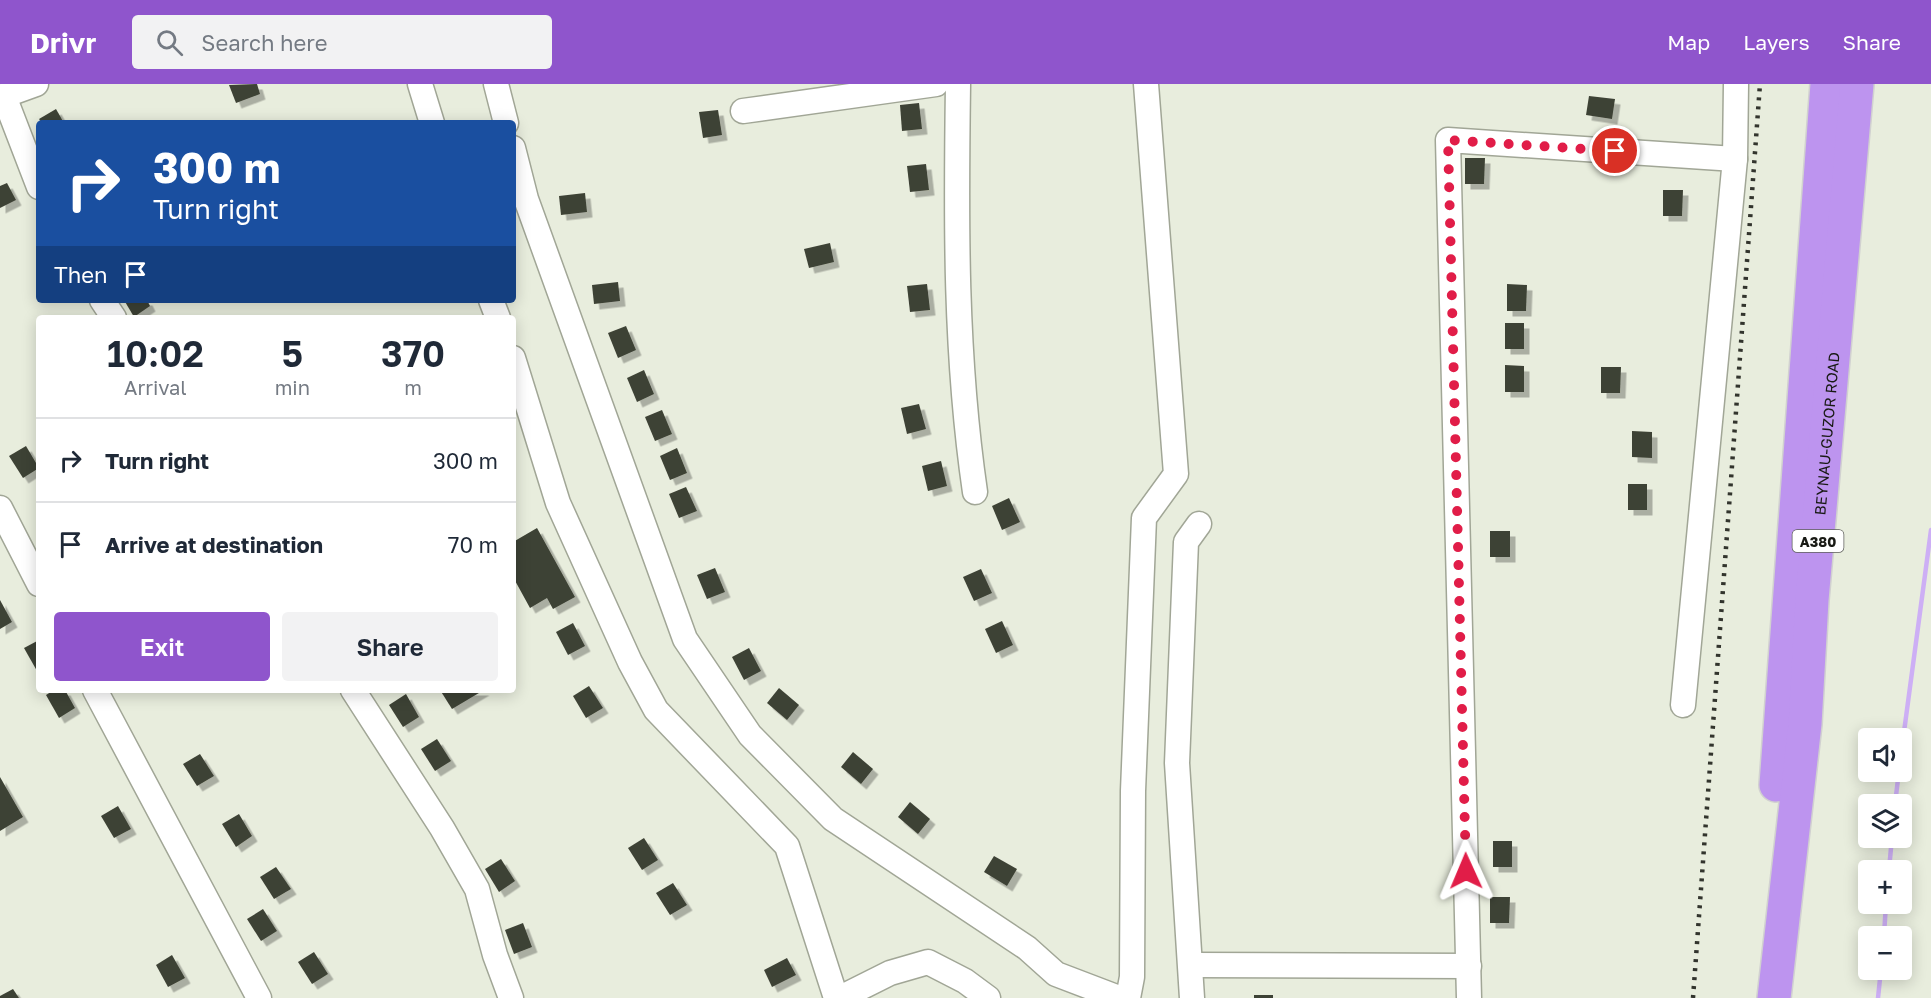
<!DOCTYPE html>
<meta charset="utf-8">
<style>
:root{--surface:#fff;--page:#f2f2f3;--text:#1f2937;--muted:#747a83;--line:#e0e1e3;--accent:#8f55cc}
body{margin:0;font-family:"Golos Text",sans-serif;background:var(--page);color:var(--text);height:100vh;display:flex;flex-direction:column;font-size:22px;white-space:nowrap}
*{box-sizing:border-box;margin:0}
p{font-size:20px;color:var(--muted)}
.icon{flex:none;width:33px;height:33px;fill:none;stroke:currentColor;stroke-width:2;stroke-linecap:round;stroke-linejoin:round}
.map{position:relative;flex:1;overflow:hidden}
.drawer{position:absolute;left:36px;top:231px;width:480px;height:378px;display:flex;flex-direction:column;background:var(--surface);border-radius:6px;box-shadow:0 3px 15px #0003}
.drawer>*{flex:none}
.top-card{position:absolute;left:36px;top:36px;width:480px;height:183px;border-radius:6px;box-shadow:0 3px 15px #0003;background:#1a4fa0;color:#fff;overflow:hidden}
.buttons{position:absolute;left:1858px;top:644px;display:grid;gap:12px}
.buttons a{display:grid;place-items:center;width:54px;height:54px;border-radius:6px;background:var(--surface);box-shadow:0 3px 15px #0003;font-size:30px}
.pin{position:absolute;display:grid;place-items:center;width:51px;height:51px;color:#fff;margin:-26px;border:3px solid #fff;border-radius:50%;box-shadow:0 2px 6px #0007}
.me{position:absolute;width:66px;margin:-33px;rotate:359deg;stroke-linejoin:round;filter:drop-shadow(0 0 4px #0008)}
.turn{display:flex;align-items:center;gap:21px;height:126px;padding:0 18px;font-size:27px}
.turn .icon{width:78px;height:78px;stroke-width:2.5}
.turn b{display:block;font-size:42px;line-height:51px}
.then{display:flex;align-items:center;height:57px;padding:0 18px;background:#0003;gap:12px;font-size:22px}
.eta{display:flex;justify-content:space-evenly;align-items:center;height:102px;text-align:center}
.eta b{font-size:36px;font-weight:600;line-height:42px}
.action{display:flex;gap:12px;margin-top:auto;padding:12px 18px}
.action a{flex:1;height:69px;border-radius:6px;background:var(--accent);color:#fff;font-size:24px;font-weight:600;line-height:69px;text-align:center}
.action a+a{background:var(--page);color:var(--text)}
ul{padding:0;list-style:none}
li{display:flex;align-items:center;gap:18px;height:84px;padding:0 18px;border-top:2px solid var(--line)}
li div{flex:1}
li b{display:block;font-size:22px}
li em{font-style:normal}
header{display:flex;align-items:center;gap:36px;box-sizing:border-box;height:84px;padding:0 30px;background:var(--accent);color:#fff}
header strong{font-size:28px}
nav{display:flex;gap:33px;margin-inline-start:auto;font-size:21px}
.search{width:420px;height:54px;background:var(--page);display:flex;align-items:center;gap:15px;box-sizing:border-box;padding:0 21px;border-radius:6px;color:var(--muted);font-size:22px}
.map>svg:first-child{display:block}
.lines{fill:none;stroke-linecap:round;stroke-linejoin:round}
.stream{stroke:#cdaff5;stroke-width:4.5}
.building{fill:#3e4235;filter:url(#shadow)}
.minor-casing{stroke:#a1a696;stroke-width:27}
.highway-casing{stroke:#d1d1d0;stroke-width:36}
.minor{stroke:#fff;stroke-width:24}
.highway{stroke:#bd94ef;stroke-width:33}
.rail{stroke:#32342d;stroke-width:4.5;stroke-dasharray:3 6;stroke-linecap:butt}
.route{stroke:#e11d48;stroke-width:10;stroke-dasharray:0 18}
.labels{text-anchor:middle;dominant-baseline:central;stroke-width:6;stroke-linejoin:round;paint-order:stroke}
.shield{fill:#fff;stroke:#5e5f5b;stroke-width:1.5}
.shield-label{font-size:14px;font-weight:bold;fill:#191a15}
.street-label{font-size:15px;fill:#191a15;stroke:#fff}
</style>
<header>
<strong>Drivr</strong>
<div class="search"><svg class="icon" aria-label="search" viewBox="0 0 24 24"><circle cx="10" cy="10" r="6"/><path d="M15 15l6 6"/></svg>Search here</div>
<nav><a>Map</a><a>Layers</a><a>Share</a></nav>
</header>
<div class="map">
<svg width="1931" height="914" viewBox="0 0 1931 914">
<defs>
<filter id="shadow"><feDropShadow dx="5.5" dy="5.5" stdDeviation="0" flood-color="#0004"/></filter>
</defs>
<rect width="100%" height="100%" fill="#e8eddd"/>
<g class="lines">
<!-- stream -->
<g class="stream">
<path d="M1902,663L1931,446"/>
<path d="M1895,720L1899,687"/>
<path d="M1889,786L1892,753"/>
<path d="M1884,852L1886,819"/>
<path d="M1878,914L1881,885"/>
</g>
</g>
<!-- building -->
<g class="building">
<path d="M257,0L260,10L236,19L229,1Z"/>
<path d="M1589,12L1615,15L1612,35L1586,31Z"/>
<path d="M919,19L922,45L902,47L900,21Z"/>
<path d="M56,25L64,39H42L39,35Z"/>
<path d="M718,26L722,51L703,54L699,28Z"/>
<path d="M1465,74H1485L1484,100H1465Z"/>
<path d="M926,80L929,106L910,108L907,82Z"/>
<path d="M7,99L16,116L0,124V102Z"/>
<path d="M1663,106H1683L1682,132H1663Z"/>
<path d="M585,109L587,128L561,131L559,112Z"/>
<path d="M830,159L834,178L809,184L804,165Z"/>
<path d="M618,198L620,217L594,220L592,201Z"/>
<path d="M927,200L930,226L910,228L907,202Z"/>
<path d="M1507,200L1527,201L1526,227H1507Z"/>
<path d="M124,216H147L150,222L134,233Z"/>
<rect x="1505" y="239" width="19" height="26"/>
<path d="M626,242L636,266L618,274L608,249Z"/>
<path d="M1505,281L1524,282V308H1505Z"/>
<path d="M1601,283H1621L1620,309H1601Z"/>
<path d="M644,286L654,310L637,318L627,294Z"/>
<path d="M919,320L926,345L907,350L901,324Z"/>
<path d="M662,326L672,350L655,357L645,333Z"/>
<path d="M1632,347L1652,348V374L1632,373Z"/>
<path d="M26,362L39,384L23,394L9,372Z"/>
<path d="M677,364L687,389L670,396L660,372Z"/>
<path d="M941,377L947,402L928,407L922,382Z"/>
<rect x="1628" y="400" width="19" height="26"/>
<path d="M686,403L697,427L679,434L669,410Z"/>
<path d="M1009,414L1020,438L1002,446L992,422Z"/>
<path d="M537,444L575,513L553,525L547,514L530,524L513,493V458Z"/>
<rect x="1490" y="447" width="20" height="26"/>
<path d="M715,484L725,508L707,515L697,491Z"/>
<path d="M981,485L992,509L974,517L963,493Z"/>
<path d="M0,516L12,538L0,545Z"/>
<path d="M1002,537L1013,561L996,569L985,545Z"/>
<path d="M573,539L585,562L568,571L556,548Z"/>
<path d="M39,556V586L37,587L24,564Z"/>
<path d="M749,564L761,587L744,596L732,573Z"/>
<path d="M589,602L603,624L586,634L573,612Z"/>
<path d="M779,604L799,621L787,636L767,619Z"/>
<path d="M54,606H65L75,624L59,634L46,611Z"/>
<path d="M440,606H484L452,625Z"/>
<path d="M406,610L419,633L403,643L389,621Z"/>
<path d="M437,655L451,677L435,687L421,665Z"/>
<path d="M853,668L873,685L861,700L841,683Z"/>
<path d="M200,670L214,692L197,702L183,680Z"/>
<path d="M0,693L23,733L0,747Z"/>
<path d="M910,718L930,735L918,750L898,733Z"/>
<path d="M118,722L131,745L114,754L101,732Z"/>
<path d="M239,730L252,752L236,763L222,740Z"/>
<path d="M644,754L658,776L642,786L628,764Z"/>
<rect x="1493" y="757" width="19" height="26"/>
<path d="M994,772L1017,785L1007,802L984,788Z"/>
<path d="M501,775L515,797L499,808L485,785Z"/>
<path d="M276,783L291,805L274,815L260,793Z"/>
<path d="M673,799L687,821L670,831L656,809Z"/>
<path d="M1490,813H1510L1509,839H1490Z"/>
<path d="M263,825L277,847L261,857L247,835Z"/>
<path d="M523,839L532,863L514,870L505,846Z"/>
<path d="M314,868L328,890L312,900L298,878Z"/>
<path d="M172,871L185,894L168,903L156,881Z"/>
<path d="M787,874L796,891L772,903L764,886Z"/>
<path d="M13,905L19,914H0V912Z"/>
<rect x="1254" y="911" width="19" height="3"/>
</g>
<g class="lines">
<defs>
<g id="minor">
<path d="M420,0L432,39"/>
<path d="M496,0L506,39"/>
<path d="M958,0C956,138 955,271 975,408"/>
<path d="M4,12L39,103"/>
<path d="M0,13L36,0"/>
<path d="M743,27L936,0"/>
<path d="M513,64L526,115L685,555L750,651L833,735L1027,864L1056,890L1119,914"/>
<path d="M102,216L114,234"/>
<path d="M491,216L498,234"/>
<path d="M513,274L558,419L630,578L656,626L787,762L836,914"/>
<path d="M0,424L39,500"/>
<path d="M95,606L259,914"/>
<path d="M353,606L442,744L477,805L495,871L511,914"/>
<path d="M1683,621L1735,75L1736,0"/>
<path d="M1192,881L1469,882"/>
<path d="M840,914L890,889L928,878L965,897L988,914"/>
<path d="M1128,914L1132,893L1133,707L1144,434L1176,390L1146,0"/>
<path d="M1192,914L1177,679L1186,458L1199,440"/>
<path d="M1469,914L1448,56L1735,75"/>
</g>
<g id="highway">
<path d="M1776,701L1827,0"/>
<path id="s1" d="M1774,914L1805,640L1812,516L1857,0"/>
</g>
</defs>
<!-- minor casing -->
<use href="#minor" class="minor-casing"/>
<!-- highway casing -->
<use href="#highway" class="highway-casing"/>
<!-- minor -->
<use href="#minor" class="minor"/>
<!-- highway -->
<use href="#highway" class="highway"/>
<!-- rail -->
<path class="rail" d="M1693,914L1760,0"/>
</g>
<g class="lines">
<!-- route -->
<path class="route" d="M1466,787L1448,56L1615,67"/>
</g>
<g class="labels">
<!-- shield labels -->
<rect class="shield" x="1792.5" y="446" width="51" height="22" rx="4.5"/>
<g class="shield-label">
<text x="1818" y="457">A380</text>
</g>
<!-- street labels -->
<g class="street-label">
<text stroke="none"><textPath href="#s1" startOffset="567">BEYNAU-GUZOR ROAD</textPath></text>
</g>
</g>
</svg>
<div class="buttons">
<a><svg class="icon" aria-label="sound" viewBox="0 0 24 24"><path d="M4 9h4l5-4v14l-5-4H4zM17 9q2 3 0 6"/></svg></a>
<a><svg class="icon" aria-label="layers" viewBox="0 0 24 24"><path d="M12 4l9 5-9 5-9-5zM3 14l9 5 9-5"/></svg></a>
<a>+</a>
<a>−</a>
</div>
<div class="pin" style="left:1615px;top:67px;background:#d93025"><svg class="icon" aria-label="arrive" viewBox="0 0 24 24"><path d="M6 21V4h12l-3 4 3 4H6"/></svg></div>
<svg class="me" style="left:1466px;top:787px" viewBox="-20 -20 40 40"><path d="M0-17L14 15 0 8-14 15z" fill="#e11d48" stroke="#fff" stroke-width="4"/></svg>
<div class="top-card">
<div class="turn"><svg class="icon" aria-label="right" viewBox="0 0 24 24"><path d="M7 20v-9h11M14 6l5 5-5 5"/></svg><div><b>300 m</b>Turn right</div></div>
<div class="then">Then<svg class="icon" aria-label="arrive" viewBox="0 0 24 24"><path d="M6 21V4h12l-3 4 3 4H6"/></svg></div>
</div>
<section class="drawer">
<div class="eta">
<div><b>10:02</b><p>Arrival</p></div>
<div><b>5</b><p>min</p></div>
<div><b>370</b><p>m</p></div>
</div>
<ul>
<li><svg class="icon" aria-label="right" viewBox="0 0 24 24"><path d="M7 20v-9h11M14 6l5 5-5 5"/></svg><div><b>Turn right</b></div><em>300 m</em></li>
<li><svg class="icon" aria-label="arrive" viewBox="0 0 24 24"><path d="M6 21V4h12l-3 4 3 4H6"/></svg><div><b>Arrive at destination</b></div><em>70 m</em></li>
</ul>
<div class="action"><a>Exit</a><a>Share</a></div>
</section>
</div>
